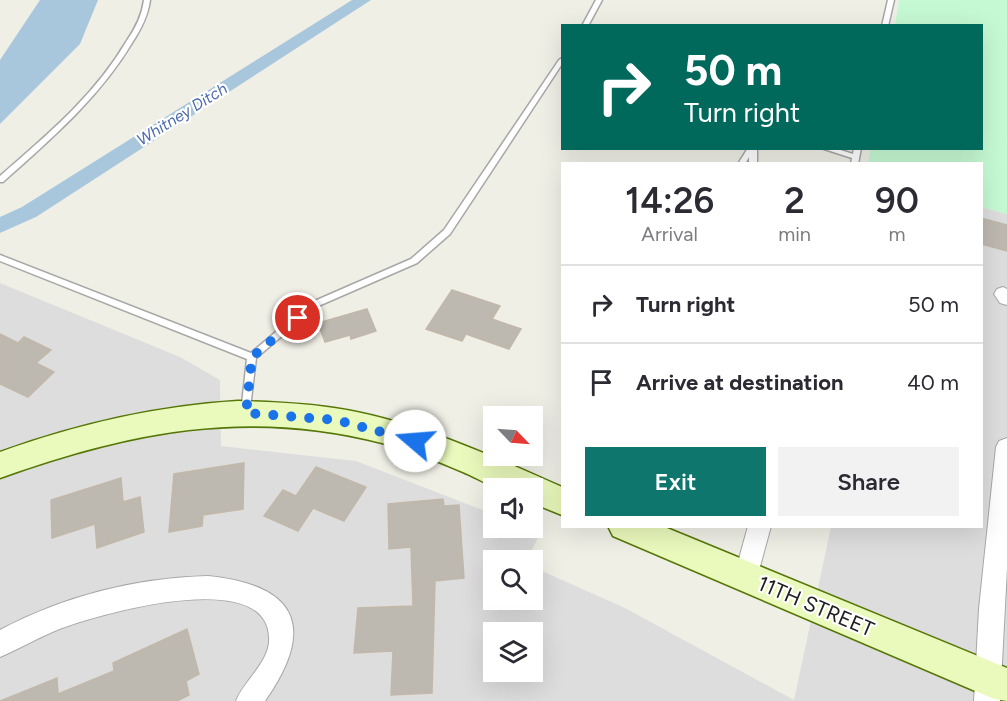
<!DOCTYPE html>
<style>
:root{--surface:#fff;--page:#f2f2f3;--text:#2b2b33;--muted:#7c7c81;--line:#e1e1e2;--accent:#0f766e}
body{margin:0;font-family:Figtree,sans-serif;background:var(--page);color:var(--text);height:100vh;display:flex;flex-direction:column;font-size:22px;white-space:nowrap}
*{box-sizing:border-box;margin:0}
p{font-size:20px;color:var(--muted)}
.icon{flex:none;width:33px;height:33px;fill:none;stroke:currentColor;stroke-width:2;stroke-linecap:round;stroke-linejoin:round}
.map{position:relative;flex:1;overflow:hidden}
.side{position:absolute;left:561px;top:162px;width:422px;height:366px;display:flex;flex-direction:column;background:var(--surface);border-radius:0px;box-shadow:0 6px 24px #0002}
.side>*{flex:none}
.top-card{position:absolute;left:561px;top:24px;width:422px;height:126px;border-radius:0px;box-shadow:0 6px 24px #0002;background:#00695c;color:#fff;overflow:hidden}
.needle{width:39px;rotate:115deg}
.buttons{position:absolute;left:483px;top:406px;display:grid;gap:12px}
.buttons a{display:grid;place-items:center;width:60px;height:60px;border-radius:0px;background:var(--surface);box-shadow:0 6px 24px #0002;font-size:30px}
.pin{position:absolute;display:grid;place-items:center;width:51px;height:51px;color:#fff;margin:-26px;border:3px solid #fff;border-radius:50%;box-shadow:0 2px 6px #0007}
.me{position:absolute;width:66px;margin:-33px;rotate:288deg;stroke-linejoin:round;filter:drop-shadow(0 0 4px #0008)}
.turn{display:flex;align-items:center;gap:21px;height:126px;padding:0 24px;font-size:27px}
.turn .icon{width:78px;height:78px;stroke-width:2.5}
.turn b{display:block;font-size:42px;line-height:51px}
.eta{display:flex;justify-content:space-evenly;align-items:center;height:102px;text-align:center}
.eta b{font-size:36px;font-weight:600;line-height:42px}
.button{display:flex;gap:12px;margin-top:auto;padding:12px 24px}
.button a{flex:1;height:69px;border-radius:0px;background:var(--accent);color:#fff;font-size:24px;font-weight:600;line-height:69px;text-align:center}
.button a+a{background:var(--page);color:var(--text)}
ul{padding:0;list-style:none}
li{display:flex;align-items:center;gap:18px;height:78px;padding:0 24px;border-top:2px solid var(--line)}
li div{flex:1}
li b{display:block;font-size:22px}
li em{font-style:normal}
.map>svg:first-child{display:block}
.residential{fill:#dedddd;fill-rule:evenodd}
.park{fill:#c5f9d3}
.water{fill:#a8c7dd}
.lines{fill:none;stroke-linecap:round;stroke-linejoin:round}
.canal{fill:#a8c7dd;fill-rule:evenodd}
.building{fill:#bdb8b0;stroke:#c2b8a9;stroke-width:1.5}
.lane-casing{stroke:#a7a7a7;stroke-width:3}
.street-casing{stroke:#a7a7a7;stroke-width:2}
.secondary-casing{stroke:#557707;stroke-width:3}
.lane{fill:#fff;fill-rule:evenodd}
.street{fill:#fff;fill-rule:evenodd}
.secondary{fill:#eaf9bc;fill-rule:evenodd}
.route{stroke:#1a73e8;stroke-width:10;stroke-dasharray:0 18}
.labels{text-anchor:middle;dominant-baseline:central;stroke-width:4.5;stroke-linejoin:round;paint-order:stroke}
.far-water-label{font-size:16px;font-style:italic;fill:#4d6baf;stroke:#fff}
.near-street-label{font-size:21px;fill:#202020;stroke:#fff}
</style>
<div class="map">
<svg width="1007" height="701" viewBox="0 0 1007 701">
<rect width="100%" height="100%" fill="#f0efe6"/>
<!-- residential -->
<path class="residential" d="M981,207L1007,214V701H0V283L180,357L220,380L221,446L356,461L493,514L494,528H531L541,532L526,561H494V600H532L533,567L625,608L794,700L831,527L981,526ZM494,633H532V672H494Z"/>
<!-- park -->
<path class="park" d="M899,0H1007V214L981,207V164L868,163L871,149L981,148V26L895,25Z"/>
<!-- water -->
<path class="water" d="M40,0H98L80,44L0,124V60Z"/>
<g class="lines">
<!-- canal -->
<path class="canal" d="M352,0H371L36,217L0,233V217L22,207Z"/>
</g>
<!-- building -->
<g class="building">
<path d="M981,218L1007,225V251L981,244Z"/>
<path d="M452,290L500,306L492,319L521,329L509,349L466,334L462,341L426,329Z"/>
<path d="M367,309L376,331L351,339L350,335L325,342L318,323Z"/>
<path d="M0,334L18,343L24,337L51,350L36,363L54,372L28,397L0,384Z"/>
<path d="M244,463L243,509L203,515L202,526L169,532L174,474Z"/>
<path d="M316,467L366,487L344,521L313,508L298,531L264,516L283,490L296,496Z"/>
<path d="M121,478L123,502L140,497L144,532L97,548L95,524L52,538L51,500Z"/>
<path d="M443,499L444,506L459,505L464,578L435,581L432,693L391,695L393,651L354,653L358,608L413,606L411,547L389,549L388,504Z"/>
<path d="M187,629L199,674L186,681L189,695L177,701H0L57,678L58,694L114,671L113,663Z"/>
</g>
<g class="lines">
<defs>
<g id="lane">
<path d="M144,0H150C148,16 141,29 132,43C99,98 51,139 3,182H0V176C47,135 94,96 126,42C135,29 142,16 144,0Z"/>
<path d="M596,0H602L588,26H582Z"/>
<path d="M888,0H894L888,26H882Z"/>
<path d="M562,58V64L450,234L417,263L316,307L256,358L249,416L246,417L243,416L241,413L247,359L0,261V255L251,353L310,303L411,259L444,230L559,60Z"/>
<path d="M748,148H757V164H749V157L745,164H738Z"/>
<path d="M821,148H834L853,154L854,148H861L858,164H851L852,158Z"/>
</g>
<g id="street">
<path d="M1003,287L1007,289V305L1000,303L994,294L997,289Z"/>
<path d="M1007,438V568L1000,701H974L979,609L996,447L999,441Z"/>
<path d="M748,526H771L755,585L746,589L737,585L734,577Z"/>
<path d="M208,576C297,585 317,627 265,701H236C244,680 271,661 269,637C266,566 100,614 62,628C41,636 21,648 0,657V630C64,596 136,578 208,576Z"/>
</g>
<g id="secondary">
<path d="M238,401C270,402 302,403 334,408C414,420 489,455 562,487V515L532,503V489C523,489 510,491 501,489C488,485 475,477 463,472C437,461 410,450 382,443C246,408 129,432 0,478V452C78,424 155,406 238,401Z"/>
<path d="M608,526H662L1007,668V701L994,699L613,536Z"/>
</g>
</defs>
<!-- lane casing -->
<use href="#lane" class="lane-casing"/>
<!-- street casing -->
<use href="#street" class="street-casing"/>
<!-- secondary casing -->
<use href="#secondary" class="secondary-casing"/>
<!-- lane -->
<use href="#lane" class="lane"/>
<!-- street -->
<use href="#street" class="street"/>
<!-- secondary -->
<use href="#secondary" class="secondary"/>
</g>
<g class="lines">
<!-- route -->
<path class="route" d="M298,318L252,357L246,413L336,420L415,441"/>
</g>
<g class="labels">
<!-- far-water labels -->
<g class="far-water-label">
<text transform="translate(182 114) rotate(-32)">Whitney Ditch</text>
</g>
<!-- near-street labels -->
<g class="near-street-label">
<text transform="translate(816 606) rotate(23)">11TH STREET</text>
</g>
</g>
</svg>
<div class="buttons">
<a><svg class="needle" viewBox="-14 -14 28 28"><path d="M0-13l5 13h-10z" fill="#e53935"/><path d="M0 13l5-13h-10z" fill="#7c7c81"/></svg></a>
<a><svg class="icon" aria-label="sound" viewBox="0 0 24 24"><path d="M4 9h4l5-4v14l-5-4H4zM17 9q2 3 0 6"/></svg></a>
<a><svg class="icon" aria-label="search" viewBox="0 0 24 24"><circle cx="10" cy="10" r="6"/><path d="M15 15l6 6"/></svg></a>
<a><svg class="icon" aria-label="layers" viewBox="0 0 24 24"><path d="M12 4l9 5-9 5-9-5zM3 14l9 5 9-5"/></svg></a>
</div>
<div class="pin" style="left:298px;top:318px;background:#d93025"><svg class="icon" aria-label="arrive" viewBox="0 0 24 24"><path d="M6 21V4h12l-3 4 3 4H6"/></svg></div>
<svg class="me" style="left:415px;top:441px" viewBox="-20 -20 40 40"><circle r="19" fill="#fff"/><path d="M0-13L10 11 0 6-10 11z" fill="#1a73e8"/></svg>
<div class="top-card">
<div class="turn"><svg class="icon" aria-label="right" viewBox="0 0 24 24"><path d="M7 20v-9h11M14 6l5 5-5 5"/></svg><div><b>50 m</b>Turn right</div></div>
</div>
<section class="side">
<div class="eta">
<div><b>14:26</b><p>Arrival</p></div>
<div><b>2</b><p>min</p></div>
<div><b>90</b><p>m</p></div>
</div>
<ul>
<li><svg class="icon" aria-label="right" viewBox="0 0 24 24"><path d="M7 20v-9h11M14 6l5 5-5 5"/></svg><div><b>Turn right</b></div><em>50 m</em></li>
<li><svg class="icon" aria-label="arrive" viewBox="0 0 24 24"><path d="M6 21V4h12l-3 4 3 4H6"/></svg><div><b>Arrive at destination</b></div><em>40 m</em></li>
</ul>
<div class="button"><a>Exit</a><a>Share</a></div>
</section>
</div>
